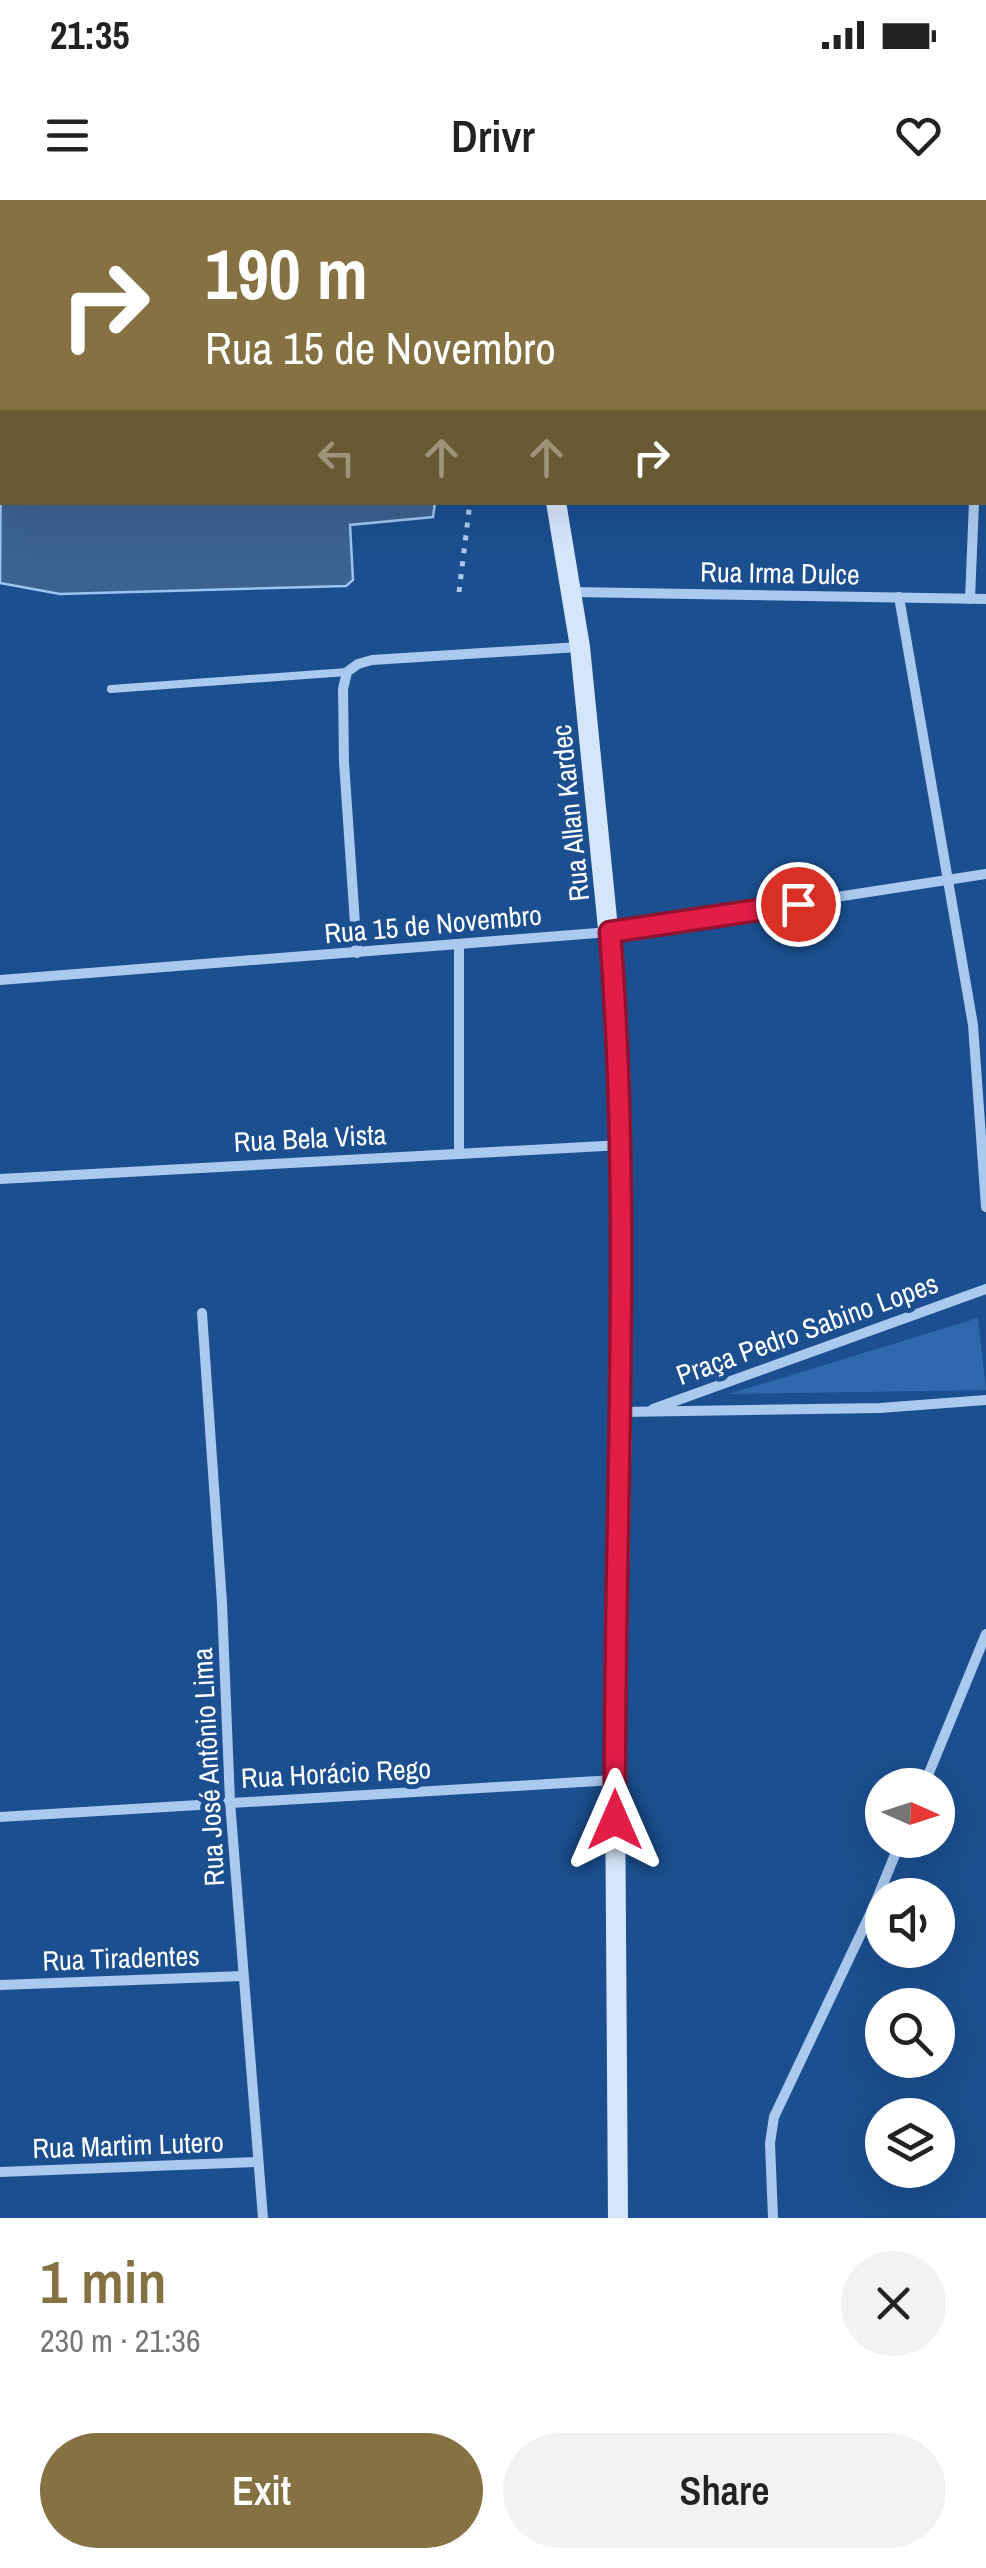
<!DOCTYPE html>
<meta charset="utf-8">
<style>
:root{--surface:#fff;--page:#f2f2f2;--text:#222;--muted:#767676;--accent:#857141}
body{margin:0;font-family:"Archivo Narrow",sans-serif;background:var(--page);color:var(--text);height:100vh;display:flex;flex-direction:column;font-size:38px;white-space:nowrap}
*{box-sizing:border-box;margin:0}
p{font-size:32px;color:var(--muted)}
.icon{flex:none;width:55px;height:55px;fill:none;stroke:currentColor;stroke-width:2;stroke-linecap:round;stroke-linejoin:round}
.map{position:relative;height:2018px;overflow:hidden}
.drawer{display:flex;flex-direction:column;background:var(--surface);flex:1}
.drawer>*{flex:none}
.guide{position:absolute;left:0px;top:0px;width:988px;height:305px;box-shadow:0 10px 40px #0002;background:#857141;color:#fff;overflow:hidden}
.needle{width:65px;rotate:93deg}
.tools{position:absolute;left:865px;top:1568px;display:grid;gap:20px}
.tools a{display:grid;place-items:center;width:90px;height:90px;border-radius:50%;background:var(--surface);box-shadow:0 10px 40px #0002;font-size:50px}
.pin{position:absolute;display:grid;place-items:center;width:85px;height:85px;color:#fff;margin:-42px;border:5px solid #fff;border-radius:50%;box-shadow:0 2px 10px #0007}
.me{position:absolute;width:110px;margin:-55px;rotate:0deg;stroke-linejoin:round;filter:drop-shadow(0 0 8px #0008)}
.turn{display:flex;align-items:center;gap:35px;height:210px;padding:0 40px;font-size:45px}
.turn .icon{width:130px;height:130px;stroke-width:2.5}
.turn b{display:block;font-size:70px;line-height:85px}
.lanes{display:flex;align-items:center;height:95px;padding:0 40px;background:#0003;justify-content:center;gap:50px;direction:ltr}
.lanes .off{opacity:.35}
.round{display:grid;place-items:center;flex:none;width:105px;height:105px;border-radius:52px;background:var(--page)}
.overview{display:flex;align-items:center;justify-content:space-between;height:170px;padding:0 40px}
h1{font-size:60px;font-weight:600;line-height:75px;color:var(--accent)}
.button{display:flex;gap:20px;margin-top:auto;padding:20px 40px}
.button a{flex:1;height:115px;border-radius:60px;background:var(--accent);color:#fff;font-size:40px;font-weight:600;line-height:115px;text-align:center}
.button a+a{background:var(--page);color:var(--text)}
.status{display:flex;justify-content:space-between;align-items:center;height:70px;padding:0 50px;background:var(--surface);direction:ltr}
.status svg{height:28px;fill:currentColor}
header{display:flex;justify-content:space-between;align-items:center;height:130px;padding:0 40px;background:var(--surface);font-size:45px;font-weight:600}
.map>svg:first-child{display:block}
.green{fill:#2e69ad}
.water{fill:#3c6290;stroke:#9cc4f0;stroke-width:2.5}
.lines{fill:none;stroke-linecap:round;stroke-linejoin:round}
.path{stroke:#a9c9ee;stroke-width:5;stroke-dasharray:5 8;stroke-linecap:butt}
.service{stroke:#a9c9ee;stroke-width:8}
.minor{stroke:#a9c9ee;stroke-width:10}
.tertiary{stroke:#a9c9ee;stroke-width:18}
.secondary{stroke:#d6e6fa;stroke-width:20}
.route-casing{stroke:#92132f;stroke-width:25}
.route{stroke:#e11d48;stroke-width:18}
.labels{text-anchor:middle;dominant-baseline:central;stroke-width:10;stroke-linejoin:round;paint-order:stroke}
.street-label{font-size:28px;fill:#fff;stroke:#1b4f8f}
</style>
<div class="status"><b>21:35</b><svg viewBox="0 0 49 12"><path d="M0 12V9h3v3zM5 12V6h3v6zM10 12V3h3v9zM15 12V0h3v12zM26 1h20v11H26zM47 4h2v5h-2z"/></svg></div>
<header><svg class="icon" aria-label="menu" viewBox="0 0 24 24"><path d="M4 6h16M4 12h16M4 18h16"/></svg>Drivr<svg class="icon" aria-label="heart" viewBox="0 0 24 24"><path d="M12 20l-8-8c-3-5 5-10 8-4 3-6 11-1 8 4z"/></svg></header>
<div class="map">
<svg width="986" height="2018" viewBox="0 0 986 2018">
<rect width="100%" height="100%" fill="#1b4f8f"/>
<!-- green -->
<path class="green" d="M978,1118L986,1190L729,1194Z"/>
<!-- water -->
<path class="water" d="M2,107V302L435,303L433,317L350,325L353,380L346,386L60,394L0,383Z"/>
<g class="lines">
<!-- path -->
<g class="path">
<path d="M57,2L58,0"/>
<path d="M459,392L470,302"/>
</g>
<!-- service -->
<path class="service" d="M111,489L347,472"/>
<!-- minor -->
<g class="minor">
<path d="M573,392L986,399"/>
<path d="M899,397L973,825L986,1007"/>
<path d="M970,399L974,302"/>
<path d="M459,745V953"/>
<path d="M357,753L344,562L343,489L347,472L358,464L372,460L579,447"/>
<path d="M0,780L610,732L986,674"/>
<path d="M0,979L622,945"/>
<path d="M202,1113L222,1403L230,1602L263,2018"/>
<path d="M653,1209L986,1089"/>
<path d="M622,1212L880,1208L986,1200"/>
<path d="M924,1585L986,1434"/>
<path d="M0,1617L614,1580"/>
<path d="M0,1785L243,1776"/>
<path d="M0,1972L257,1962"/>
<path d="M773,2018L770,1943L774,1917L874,1706L901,1640"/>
</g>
<!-- tertiary -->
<g class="tertiary">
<path d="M519,0L520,2"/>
<path d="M359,2L373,0"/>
<path d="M802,2L828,0"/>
</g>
<!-- secondary -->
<g class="secondary">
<path d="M299,0L301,2"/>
<path d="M556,302L580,447L618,829L622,945V1212L615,1580L618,2018"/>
</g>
</g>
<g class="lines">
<defs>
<path id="route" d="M615,1620C613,1323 633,1028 610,732L798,704"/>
</defs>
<!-- route casing -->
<use href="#route" class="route-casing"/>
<!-- route -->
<use href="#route" class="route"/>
</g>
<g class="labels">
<!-- street labels -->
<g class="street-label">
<text transform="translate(780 373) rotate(1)">Rua Irma Dulce</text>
<text transform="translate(570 613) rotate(-96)">Rua Allan Kardec</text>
<text transform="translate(433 724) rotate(-5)">Rua 15 de Novembro</text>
<text transform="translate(310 938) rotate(-3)">Rua Bela Vista</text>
<text transform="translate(807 1129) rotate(-20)">Praça Pedro Sabino Lopes</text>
<text transform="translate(208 1567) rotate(-93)">Rua José Antônio Lima</text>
<text transform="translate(336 1573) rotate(-3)">Rua Horácio Rego</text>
<text transform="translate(121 1758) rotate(-2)">Rua Tiradentes</text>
<text transform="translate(128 1945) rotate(-2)">Rua Martim Lutero</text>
</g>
</g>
</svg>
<div class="tools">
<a><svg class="needle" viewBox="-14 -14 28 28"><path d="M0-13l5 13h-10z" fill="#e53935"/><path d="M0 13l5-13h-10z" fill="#767676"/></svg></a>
<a><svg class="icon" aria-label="sound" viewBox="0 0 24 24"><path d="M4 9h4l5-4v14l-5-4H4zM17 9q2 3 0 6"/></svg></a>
<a><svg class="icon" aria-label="search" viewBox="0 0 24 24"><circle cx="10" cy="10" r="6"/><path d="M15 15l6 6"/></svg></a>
<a><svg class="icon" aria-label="layers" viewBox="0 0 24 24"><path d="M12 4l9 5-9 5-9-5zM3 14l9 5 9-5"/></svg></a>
</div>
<div class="pin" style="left:798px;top:704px;background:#d93025"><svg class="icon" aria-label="arrive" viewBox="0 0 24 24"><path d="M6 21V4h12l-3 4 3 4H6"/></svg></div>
<svg class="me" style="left:615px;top:1620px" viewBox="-20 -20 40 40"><path d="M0-17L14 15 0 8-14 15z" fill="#e11d48" stroke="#fff" stroke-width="4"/></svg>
<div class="guide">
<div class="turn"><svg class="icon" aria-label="right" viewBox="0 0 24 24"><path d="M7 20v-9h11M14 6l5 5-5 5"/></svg><div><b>190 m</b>Rua 15 de Novembro</div></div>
<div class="lanes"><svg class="icon off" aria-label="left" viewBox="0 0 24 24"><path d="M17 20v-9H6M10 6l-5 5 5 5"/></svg><svg class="icon off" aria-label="ahead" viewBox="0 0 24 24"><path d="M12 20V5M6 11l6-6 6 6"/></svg><svg class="icon off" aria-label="ahead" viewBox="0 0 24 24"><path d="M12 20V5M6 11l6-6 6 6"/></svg><svg class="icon" aria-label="right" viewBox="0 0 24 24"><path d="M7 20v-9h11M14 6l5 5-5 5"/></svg></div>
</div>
</div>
<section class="drawer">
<div class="overview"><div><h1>1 min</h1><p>230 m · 21:36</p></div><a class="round"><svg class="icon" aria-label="close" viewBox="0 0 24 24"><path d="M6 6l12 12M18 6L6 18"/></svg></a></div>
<div class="button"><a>Exit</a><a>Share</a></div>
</section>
